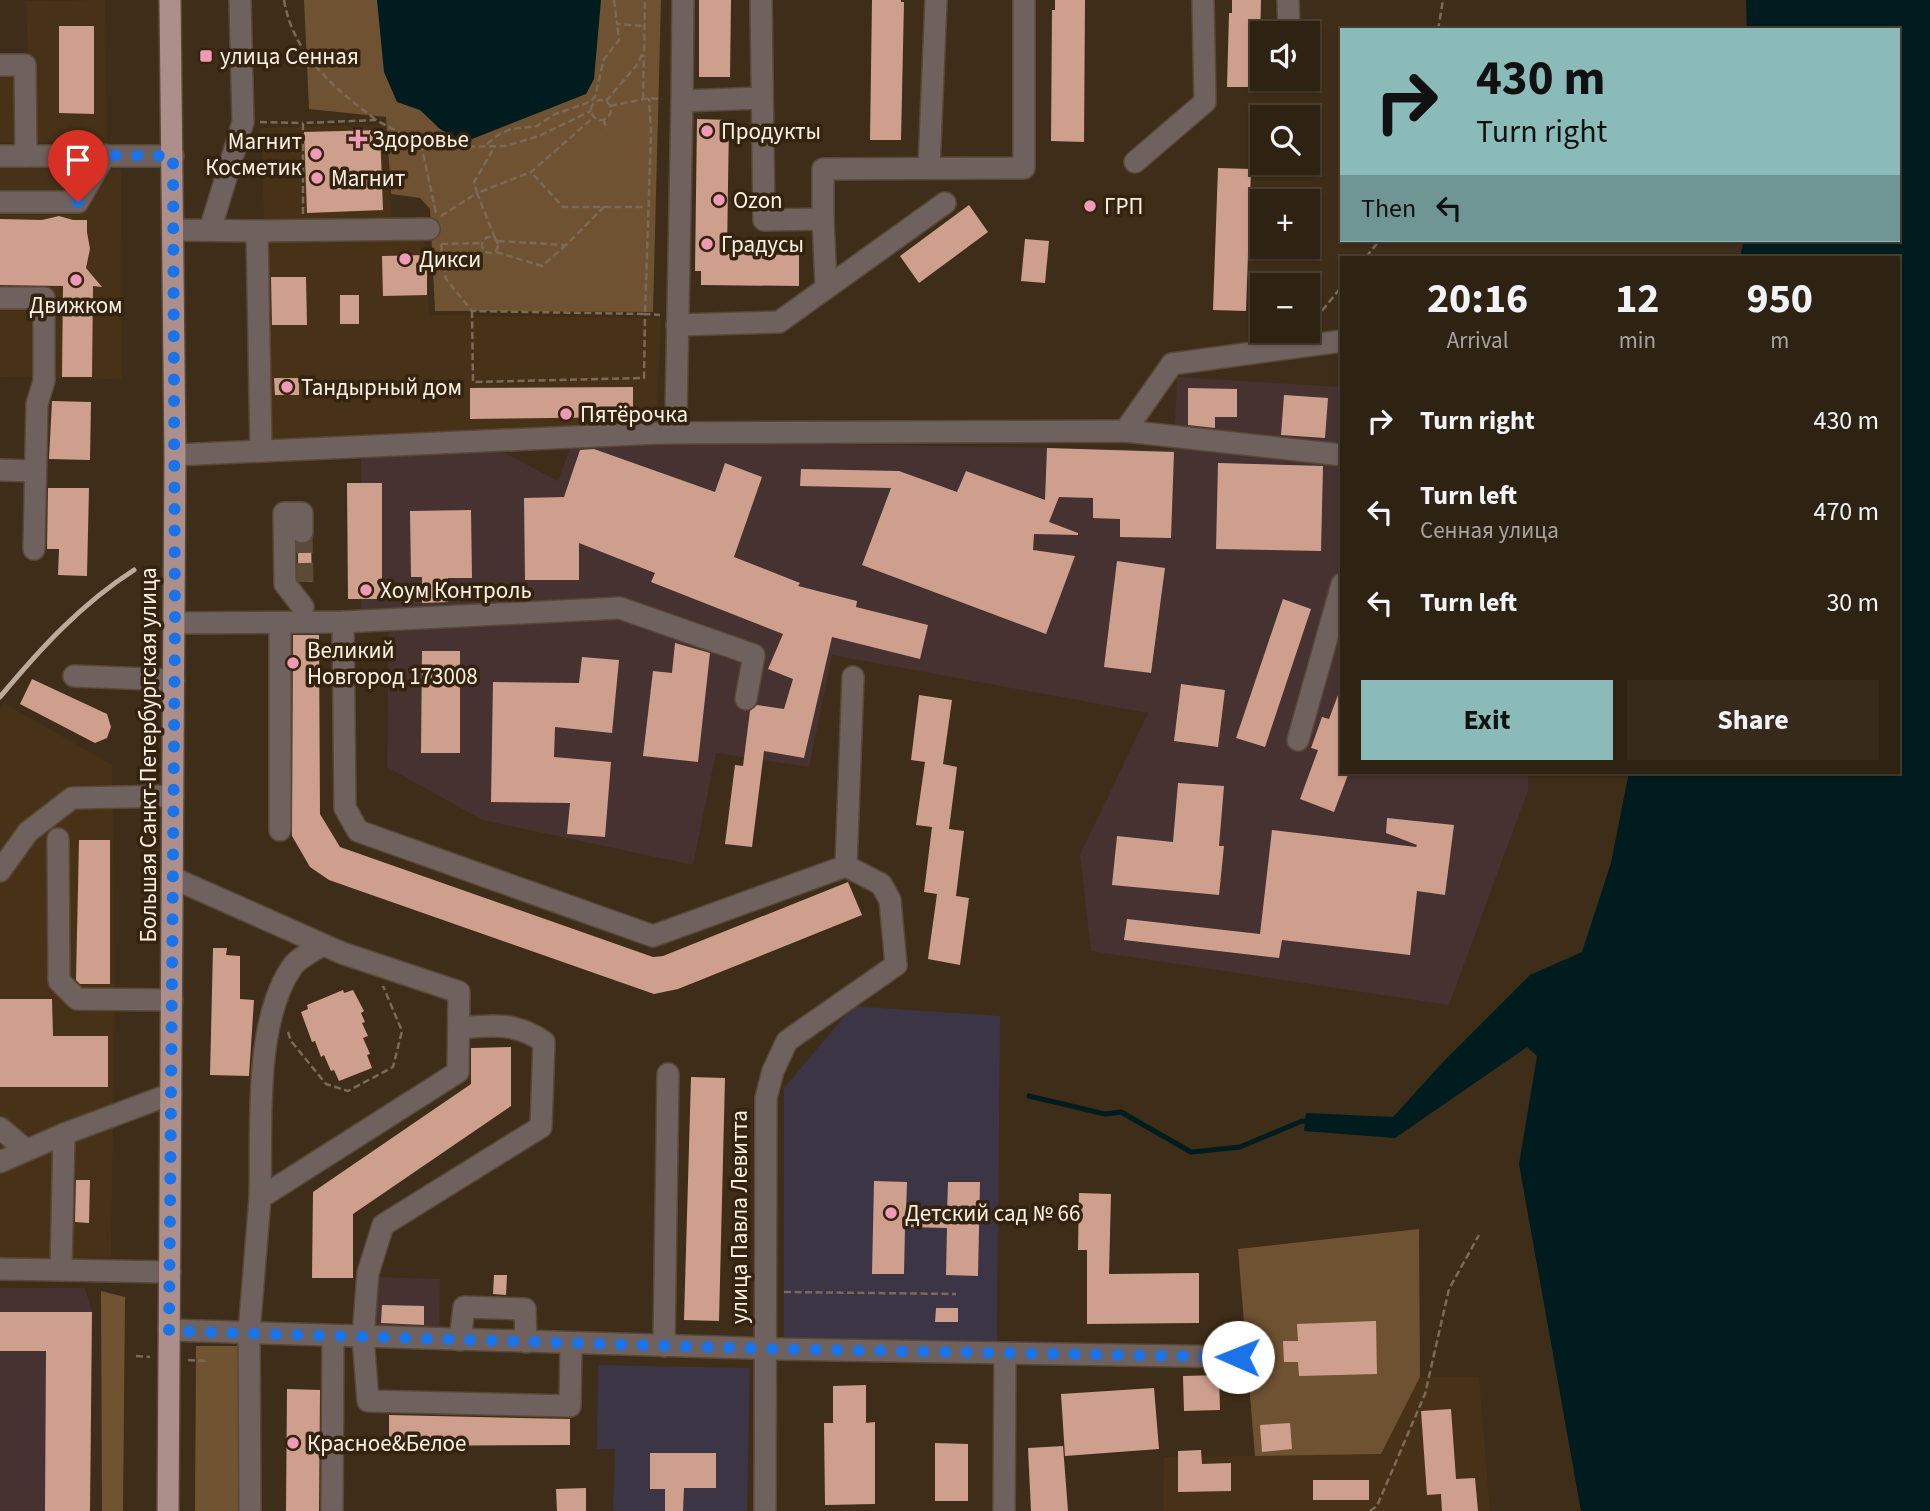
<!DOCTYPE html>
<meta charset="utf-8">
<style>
:root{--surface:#2e2212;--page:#362a1b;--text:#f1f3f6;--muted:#a7a49f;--line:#493f32;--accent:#8bbbb9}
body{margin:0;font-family:"Source Sans 3",sans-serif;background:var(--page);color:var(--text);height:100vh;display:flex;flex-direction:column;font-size:26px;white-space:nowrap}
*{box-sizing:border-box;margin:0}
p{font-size:23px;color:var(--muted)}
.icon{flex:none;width:38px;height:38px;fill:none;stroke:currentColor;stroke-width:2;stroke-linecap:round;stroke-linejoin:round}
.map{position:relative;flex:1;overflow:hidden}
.side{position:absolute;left:1340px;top:256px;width:560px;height:518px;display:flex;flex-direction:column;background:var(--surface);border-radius:0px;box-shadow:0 2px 5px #0004,0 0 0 2px var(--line)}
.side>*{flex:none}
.guide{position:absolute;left:1340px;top:28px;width:560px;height:214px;border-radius:0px;box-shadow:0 2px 5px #0004,0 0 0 2px var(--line);background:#8bbbb9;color:#111;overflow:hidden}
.buttons{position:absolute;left:1250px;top:21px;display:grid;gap:14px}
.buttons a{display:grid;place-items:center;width:70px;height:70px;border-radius:0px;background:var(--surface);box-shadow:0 2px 5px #0004,0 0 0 2px var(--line);font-size:35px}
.pin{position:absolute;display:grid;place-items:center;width:60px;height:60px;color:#fff;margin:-72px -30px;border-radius:50% 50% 50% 0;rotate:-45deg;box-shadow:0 0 7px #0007}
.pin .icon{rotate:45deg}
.me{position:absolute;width:77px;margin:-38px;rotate:271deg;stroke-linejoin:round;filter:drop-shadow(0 0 5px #0008)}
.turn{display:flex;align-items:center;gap:24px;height:147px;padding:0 21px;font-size:32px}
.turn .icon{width:91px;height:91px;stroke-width:2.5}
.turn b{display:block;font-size:49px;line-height:60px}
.then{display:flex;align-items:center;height:66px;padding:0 21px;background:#0003;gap:14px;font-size:26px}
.eta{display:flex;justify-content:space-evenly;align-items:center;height:119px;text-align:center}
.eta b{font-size:42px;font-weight:700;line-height:49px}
.action{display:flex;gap:14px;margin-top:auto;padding:14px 21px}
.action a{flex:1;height:80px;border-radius:0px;background:var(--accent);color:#111;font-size:28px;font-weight:700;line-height:80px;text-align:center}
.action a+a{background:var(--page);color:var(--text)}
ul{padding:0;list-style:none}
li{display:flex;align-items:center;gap:21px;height:91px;padding:0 21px}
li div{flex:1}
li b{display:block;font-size:26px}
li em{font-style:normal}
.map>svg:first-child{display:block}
.built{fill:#483217}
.industrial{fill:#463230}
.education{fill:#3b3545}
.green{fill:#6e5231}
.forest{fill:#705331}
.water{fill:#001c1f}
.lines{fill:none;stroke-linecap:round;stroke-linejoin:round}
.stream{stroke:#001c1f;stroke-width:5}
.building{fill:#cf9f8e}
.minor-tunnel{stroke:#5b4a37;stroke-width:21;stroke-dasharray:21 10;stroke-linecap:butt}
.minor-casing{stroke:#594835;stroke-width:24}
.major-casing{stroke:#594835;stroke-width:24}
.path{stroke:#7a6a58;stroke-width:2.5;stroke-dasharray:7 3.5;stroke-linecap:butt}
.minor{stroke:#6f615e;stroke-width:21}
.major{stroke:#ac8f8a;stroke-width:21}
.rail{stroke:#baac9d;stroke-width:5}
.route{stroke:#1a73e8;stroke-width:12;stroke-dasharray:0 21.6}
.poi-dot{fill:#f09ab7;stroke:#34230e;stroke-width:2.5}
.labels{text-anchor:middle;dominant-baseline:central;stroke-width:7;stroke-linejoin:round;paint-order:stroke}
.poi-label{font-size:23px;fill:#fdf1e5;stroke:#34230e;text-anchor:start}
.street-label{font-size:23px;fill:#fdf1e5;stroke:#34230e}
</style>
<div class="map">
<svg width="1930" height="1511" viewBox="0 0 1930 1511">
<rect width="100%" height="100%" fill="#3e2d18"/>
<!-- built -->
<g class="built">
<path d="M105,0L107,143L0,142V56H28L26,1Z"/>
<path d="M385,124L393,238L425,237L429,315L661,318L656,433L271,443L261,128Z"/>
<path d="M0,164L121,170L122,379L0,377Z"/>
<path d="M4,703L112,765L115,994L111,1257L0,1259V708Z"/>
<path d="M1420,1377H1479L1490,1511H1163L1164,1457L1381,1454Z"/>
</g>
<!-- industrial -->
<g class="industrial">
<path d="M1177,377L1342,387V772H1528V790L1449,1005L1091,951L1080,855L1148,713L832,655L809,767L716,753L693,865L482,820L387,767L389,612L361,611V453L497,449L558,481L572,442L768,443L1174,450Z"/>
<path d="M375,1277L440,1279L439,1330L373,1328Z"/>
<path d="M0,1288H85L92,1312L90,1511H0Z"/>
</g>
<!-- education -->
<g class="education">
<path d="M853,1006L1000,1016L997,1341L784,1338V1088Z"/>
<path d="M598,1365L750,1368L747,1511H613L615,1449H597Z"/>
</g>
<!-- green -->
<g class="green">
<path d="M304,0H661L653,312L435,311L430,209L420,198L391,194L386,117L309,109Z"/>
<path d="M1419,1229L1420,1377L1381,1454L1255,1456L1238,1249Z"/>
</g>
<!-- forest -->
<g class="forest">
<path d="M101,1291L125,1297L123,1511H102Z"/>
<path d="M196,1346H244L245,1511H195Z"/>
</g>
<!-- water -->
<g class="water">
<path d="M377,0H601L594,79L586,94L472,139H458L440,129L420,110L397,102L384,72Z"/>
<path d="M1746,0H1930V1511H1581L1519,1164L1537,1056L1527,1047L1395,1138L1304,1131L1306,1113L1393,1117L1444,1061L1530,975L1582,952L1611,863L1629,772H1899V257H1740L1744,240H1899V30H1747Z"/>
</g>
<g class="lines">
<!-- stream -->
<path class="stream" d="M1029,1096L1105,1114L1121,1112L1191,1152L1240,1147L1302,1121L1312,1122"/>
</g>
<!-- building -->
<g class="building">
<path d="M699,0H731L730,77H699Z"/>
<path d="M872,0H901V2H904L901,140H870Z"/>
<path d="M1055,0H1085L1084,142L1051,141L1052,10H1055Z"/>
<path d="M1232,0H1261L1259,87H1227L1229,13H1232Z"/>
<path d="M59,26H94V114L59,113Z"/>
<path d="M697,119L729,120L727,254L799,255V286L701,285V271H695Z"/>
<path d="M380,130L383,210L307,213L304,132Z"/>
<path d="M1218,168L1251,169L1246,311L1213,310Z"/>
<path d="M969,205L988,232L919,283L900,256Z"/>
<path d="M59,216L73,220H87V232L90,249L86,268L102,287L93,286L92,377H62L63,286L0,285V219L42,220Z"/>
<path d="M1025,239L1049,241L1045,283L1021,281Z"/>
<path d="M427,255V295L383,296L382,256Z"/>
<path d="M271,277H306L307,325H272Z"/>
<rect x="340" y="295" width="19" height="29"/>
<path d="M274,378H299V395H275Z"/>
<path d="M633,387V417L470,419V388Z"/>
<path d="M1188,388L1237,389V417H1215V428L1188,425Z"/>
<path d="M1284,395L1328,398L1325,438L1281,435Z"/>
<path d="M52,401L91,402L90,460L49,459Z"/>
<path d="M1047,448L1174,452L1171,538L1120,537V519L1093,518V498L1059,497L1049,522L1078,533V535L1034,534L1033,550L1075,556L1046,634L862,565L891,488L800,486L801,469L899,471L957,492L966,471L1045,500Z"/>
<path d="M594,449L715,492L725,463L762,477L734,557L800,583L798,586L857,601L856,607L928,625L920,659L832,637L804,758L764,751L752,847L725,844L735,765L743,766L750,711L757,705L784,709L793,679L768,669L783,634L651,582L655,573L579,543V580H525L524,498L564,497L580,450Z"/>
<path d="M1218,463L1323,466L1321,551L1216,549Z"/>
<path d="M347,483H382V599H348Z"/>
<path d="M48,488H89L87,576L58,575L59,549H47Z"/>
<path d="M471,510L472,578H448V602L422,603V577H411L410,511Z"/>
<path d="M311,541L312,582H300L298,579V544L303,545Z"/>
<path d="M1117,561L1165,568L1151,673L1104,667Z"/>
<path d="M1283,599L1311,609L1265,747L1236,738Z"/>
<path d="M293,635H319L320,814L340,847L653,957L663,956L848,882L862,915L678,989L654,994L329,880L310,867L292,836Z"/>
<path d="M675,643L710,653L698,762L643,756L653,671L672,673Z"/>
<path d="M422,651H460V753H421Z"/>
<path d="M582,657L619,660L612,733L555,727L554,757L611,762L605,837L567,834L570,803L491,802L493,682L579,683Z"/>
<path d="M32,679L107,714L111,727L107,738L95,743L20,704Z"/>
<path d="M1181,684L1225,690L1218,747L1174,741Z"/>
<path d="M1341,687L1342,772H1349L1334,812L1300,799L1318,750L1311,748L1322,717L1329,719Z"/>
<path d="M919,695L952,700L943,764L957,767L949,829L964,831L956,896L969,898L960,965L928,959L937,894L924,892L932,827L916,825L925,762L911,760Z"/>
<path d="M1178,783L1224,786L1219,846H1224L1219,895L1112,885L1117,836L1173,842Z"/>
<path d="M1387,818L1454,825L1445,895L1417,891L1410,955L1282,940L1279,958L1124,940L1127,919L1260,934L1272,830L1416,847L1417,845L1386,833Z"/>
<path d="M79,840H110V984H80L76,980Z"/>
<path d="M213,948H227L226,955L240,956V999L254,1000L249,1076L210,1075Z"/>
<path d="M343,990L344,993L353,990L364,1011L361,1013L365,1022L362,1023L368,1036L363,1038L370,1054L367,1055L372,1068L339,1081L334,1070L331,1071L324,1055L321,1057L315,1041L312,1042L301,1012L308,1009L307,1005Z"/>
<path d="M0,999H52L53,1036H108V1087H0Z"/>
<path d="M511,1047V1106L353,1214V1278H312L313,1192L471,1084V1048Z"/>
<path d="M691,1077L725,1078L719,1321L684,1320Z"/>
<path d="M76,1180H90L89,1223L75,1222Z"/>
<path d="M874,1181L907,1182L906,1213L947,1214L948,1182H980L978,1276L946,1275L947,1228L905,1227L904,1274H872Z"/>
<path d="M1079,1193L1111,1194L1109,1274L1199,1273V1323L1087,1324V1250H1078Z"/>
<path d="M494,1275H507L506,1295L493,1294Z"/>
<path d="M382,1305L424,1306V1325L381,1323Z"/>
<path d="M936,1308H958V1322H935Z"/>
<path d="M0,1312H92L90,1511H45L46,1351H0Z"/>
<path d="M1376,1321L1377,1374L1299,1376L1298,1362H1284L1283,1341H1298L1297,1324Z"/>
<path d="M1219,1375L1220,1410L1184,1411L1183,1376Z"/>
<path d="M866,1385V1423L875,1422V1504L825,1505L824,1423H833V1386Z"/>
<path d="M1154,1388L1159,1449L1065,1456L1061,1394Z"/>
<path d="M287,1389L320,1390L319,1511H286Z"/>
<path d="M1451,1409L1456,1479L1475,1478L1478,1511H1442L1441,1494L1427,1495L1421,1411Z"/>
<path d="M389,1415L570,1419V1445L389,1446Z"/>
<path d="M1290,1423L1292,1449L1262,1452L1260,1425Z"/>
<path d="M935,1443L968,1444V1501H935Z"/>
<path d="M1063,1446L1068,1511H1031L1028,1448Z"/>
<path d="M1201,1450L1202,1464L1231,1463V1491L1178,1492V1451Z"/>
<path d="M650,1453H716V1488H684L683,1511H665V1489H650Z"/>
<rect x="1313" y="1480" width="56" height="20"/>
<path d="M586,1488V1511H557L556,1489Z"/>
</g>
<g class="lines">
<!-- minor-tunnel -->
<path class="minor-tunnel" d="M302,532L303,582"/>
<defs>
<g id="minor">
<path d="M761,0L764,220L823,219L826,286"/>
<path d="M1288,0L1289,31"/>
<path d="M0,65H25L26,156"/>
<path d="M682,101L683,0"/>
<path d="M0,156H173"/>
<path d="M1135,162L1205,102L1203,0"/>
<path d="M929,168L936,0"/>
<path d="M0,202H78L105,155"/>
<path d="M823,219V169L1024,168V0"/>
<path d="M174,230L257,231L429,229"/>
<path d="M210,230L243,122L240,0"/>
<path d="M257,231L261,451"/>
<path d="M0,298H44V381L37,404L34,549"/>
<path d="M677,325L779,322L945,203"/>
<path d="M1125,431L1172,364L1342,341"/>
<path d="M661,433L672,425L676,415L682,101L761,98"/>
<path d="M175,455L661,433L1125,431L1342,455"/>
<path d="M0,470L35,471"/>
<path d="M302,532V513H284L285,584L303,607"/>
<path d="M343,622L345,808L358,831L653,936L846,866L881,884L890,900L896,965L787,1041L773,1071L766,1098L765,1511"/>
<path d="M175,623L343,622L620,608L754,655L746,699"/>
<path d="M280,623V830"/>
<path d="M74,676L174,680"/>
<path d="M1298,740L1342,584"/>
<path d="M58,839L59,981L77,999L172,1000"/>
<path d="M846,866L853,677"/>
<path d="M0,871L28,832L72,798L173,796"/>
<path d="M173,878L342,953L459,992L458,1072L260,1198L249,1333L250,1511"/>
<path d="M459,1028C492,1025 516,1022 544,1042L541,1127L383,1225L368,1273L363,1337L368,1401L570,1406L571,1344"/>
<path d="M0,1128L26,1150"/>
<path d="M0,1162L64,1134L171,1094"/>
<path d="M260,1198C262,1130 253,1024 292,967C298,958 313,951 323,945"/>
<path d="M0,1269L170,1272"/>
<path d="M61,1269L64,1134"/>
<path d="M169,1330L777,1349L1238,1357"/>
<path d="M460,1340L464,1307L525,1309L526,1342"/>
<path d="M664,1346L668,1074"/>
<path d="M332,1511L333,1336"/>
<path d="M1004,1511L1005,1353"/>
</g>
<path id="major" d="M168,1511L175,455L170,0"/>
</defs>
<!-- minor casing -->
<use href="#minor" class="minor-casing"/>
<!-- major casing -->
<use href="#major" class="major-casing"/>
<!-- path -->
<g class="path">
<path d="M284,0C293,54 334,88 375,119"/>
<path d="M614,0L617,24L645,26"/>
<path d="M1438,30L1443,0"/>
<path d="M643,99L644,55"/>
<circle cx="601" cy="110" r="10"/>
<path d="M606,101L636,66L644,51L645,0"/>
<path d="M610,106L649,98L662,99"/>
<path d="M603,119L607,129"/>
<path d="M260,122L303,123"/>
<path d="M421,144L436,213"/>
<path d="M487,144L498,135L511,129L537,126L555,114L590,102L595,97L604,59L619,40L617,24"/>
<path d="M604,207H646"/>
<path d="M303,214V123L376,120L421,144L435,147L506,146L539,136L591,111"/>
<path d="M441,216L477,193L474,182L495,146"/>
<circle cx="490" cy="245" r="8"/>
<path d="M495,238L477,193L531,172L594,117"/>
<path d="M498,241L566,245L604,207H563L531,172"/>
<path d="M441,244L446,279L472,311L645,314L651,133L649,98"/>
<path d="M441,244L482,243"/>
<path d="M496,252L542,266L566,245"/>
<path d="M1366,257L1380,240"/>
<path d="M472,311L473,382L644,378L645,314L660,315"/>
<path d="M1309,327L1342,286"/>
<path d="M288,1032L291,1041L326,1084L348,1091L393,1067L402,1031L383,986"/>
<path d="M784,1292L956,1294"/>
<path d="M136,1356L150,1357"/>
<path d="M188,1360L206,1361"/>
<path d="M1370,1511L1377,1506L1425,1394L1449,1289L1479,1235"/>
</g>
<!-- minor -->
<use href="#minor" class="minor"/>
<!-- major -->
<use href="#major" class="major"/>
<!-- rail -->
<path class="rail" d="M0,697C40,649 81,604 134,570"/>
</g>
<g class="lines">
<!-- route -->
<path class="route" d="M78,202L105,155L173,156L175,623L169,1331L777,1349L1238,1357"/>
</g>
<!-- markers -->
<g class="poi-dot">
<rect x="199" y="49" width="14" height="14" rx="3.5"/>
<circle cx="707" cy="131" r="7"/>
<path d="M354.5 128.5h7v7h7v7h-7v7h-7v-7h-7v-7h7z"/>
<circle cx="316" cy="154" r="7"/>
<circle cx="317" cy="178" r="7"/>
<circle cx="719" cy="200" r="7"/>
<circle cx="1090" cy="206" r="7"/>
<circle cx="707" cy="244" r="7"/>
<circle cx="405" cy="259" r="7"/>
<circle cx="76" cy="280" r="7"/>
<circle cx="287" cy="387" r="7"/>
<circle cx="566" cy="414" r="7"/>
<circle cx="366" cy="590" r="7"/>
<circle cx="293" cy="663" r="7"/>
<circle cx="891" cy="1213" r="7"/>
<circle cx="293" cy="1443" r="7"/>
</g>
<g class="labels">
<!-- poi labels -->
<g class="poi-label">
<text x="220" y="56">улица Сенная</text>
<text x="721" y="131">Продукты</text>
<text x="372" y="139">Здоровье</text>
<text x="302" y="141" text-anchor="end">Магнит<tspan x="302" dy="26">Косметик</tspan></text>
<text x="331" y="178">Магнит</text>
<text x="733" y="200">Ozon</text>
<text x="1104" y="206">ГРП</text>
<text x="721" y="244">Градусы</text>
<text x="419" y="259">Дикси</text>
<text x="76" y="305" text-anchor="middle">Движком</text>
<text x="301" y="387">Тандырный дом</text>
<text x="580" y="414">Пятёрочка</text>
<text x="380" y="590">Хоум Контроль</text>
<text x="307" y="650">Великий<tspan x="307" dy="26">Новгород 173008</tspan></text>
<text x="905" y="1213">Детский сад № 66</text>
<text x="307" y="1443">Красное&amp;Белое</text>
</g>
<!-- street labels -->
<g class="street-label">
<text transform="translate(148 755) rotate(-90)">Большая Санкт-Петербургская улица</text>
<text transform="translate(739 1217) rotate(-90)">улица Павла Левитта</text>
</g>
</g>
</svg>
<div class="buttons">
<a><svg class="icon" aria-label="sound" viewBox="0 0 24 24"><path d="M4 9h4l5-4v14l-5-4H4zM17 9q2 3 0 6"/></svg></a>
<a><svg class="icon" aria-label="search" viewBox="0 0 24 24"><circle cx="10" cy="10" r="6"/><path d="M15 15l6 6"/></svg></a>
<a>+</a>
<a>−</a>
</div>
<div class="pin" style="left:78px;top:202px;background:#d93025"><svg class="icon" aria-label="arrive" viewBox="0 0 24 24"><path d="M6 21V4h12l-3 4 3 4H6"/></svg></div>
<svg class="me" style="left:1238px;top:1357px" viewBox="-20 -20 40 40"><circle r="19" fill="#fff"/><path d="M0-13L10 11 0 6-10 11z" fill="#1a73e8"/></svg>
<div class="guide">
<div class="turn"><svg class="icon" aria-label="right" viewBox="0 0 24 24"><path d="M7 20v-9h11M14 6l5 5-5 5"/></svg><div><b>430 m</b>Turn right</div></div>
<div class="then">Then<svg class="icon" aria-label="left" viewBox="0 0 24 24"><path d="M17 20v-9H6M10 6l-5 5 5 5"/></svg></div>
</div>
<section class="side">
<div class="eta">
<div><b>20:16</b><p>Arrival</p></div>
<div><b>12</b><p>min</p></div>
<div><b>950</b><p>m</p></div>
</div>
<ul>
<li><svg class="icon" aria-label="right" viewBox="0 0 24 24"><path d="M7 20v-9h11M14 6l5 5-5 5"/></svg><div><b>Turn right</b></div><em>430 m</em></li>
<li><svg class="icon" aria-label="left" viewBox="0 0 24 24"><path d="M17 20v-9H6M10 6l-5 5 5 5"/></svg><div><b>Turn left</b><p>Сенная улица</p></div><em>470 m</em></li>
<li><svg class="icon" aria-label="left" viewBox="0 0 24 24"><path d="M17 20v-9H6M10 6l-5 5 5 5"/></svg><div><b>Turn left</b></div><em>30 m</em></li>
</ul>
<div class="action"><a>Exit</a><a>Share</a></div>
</section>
</div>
